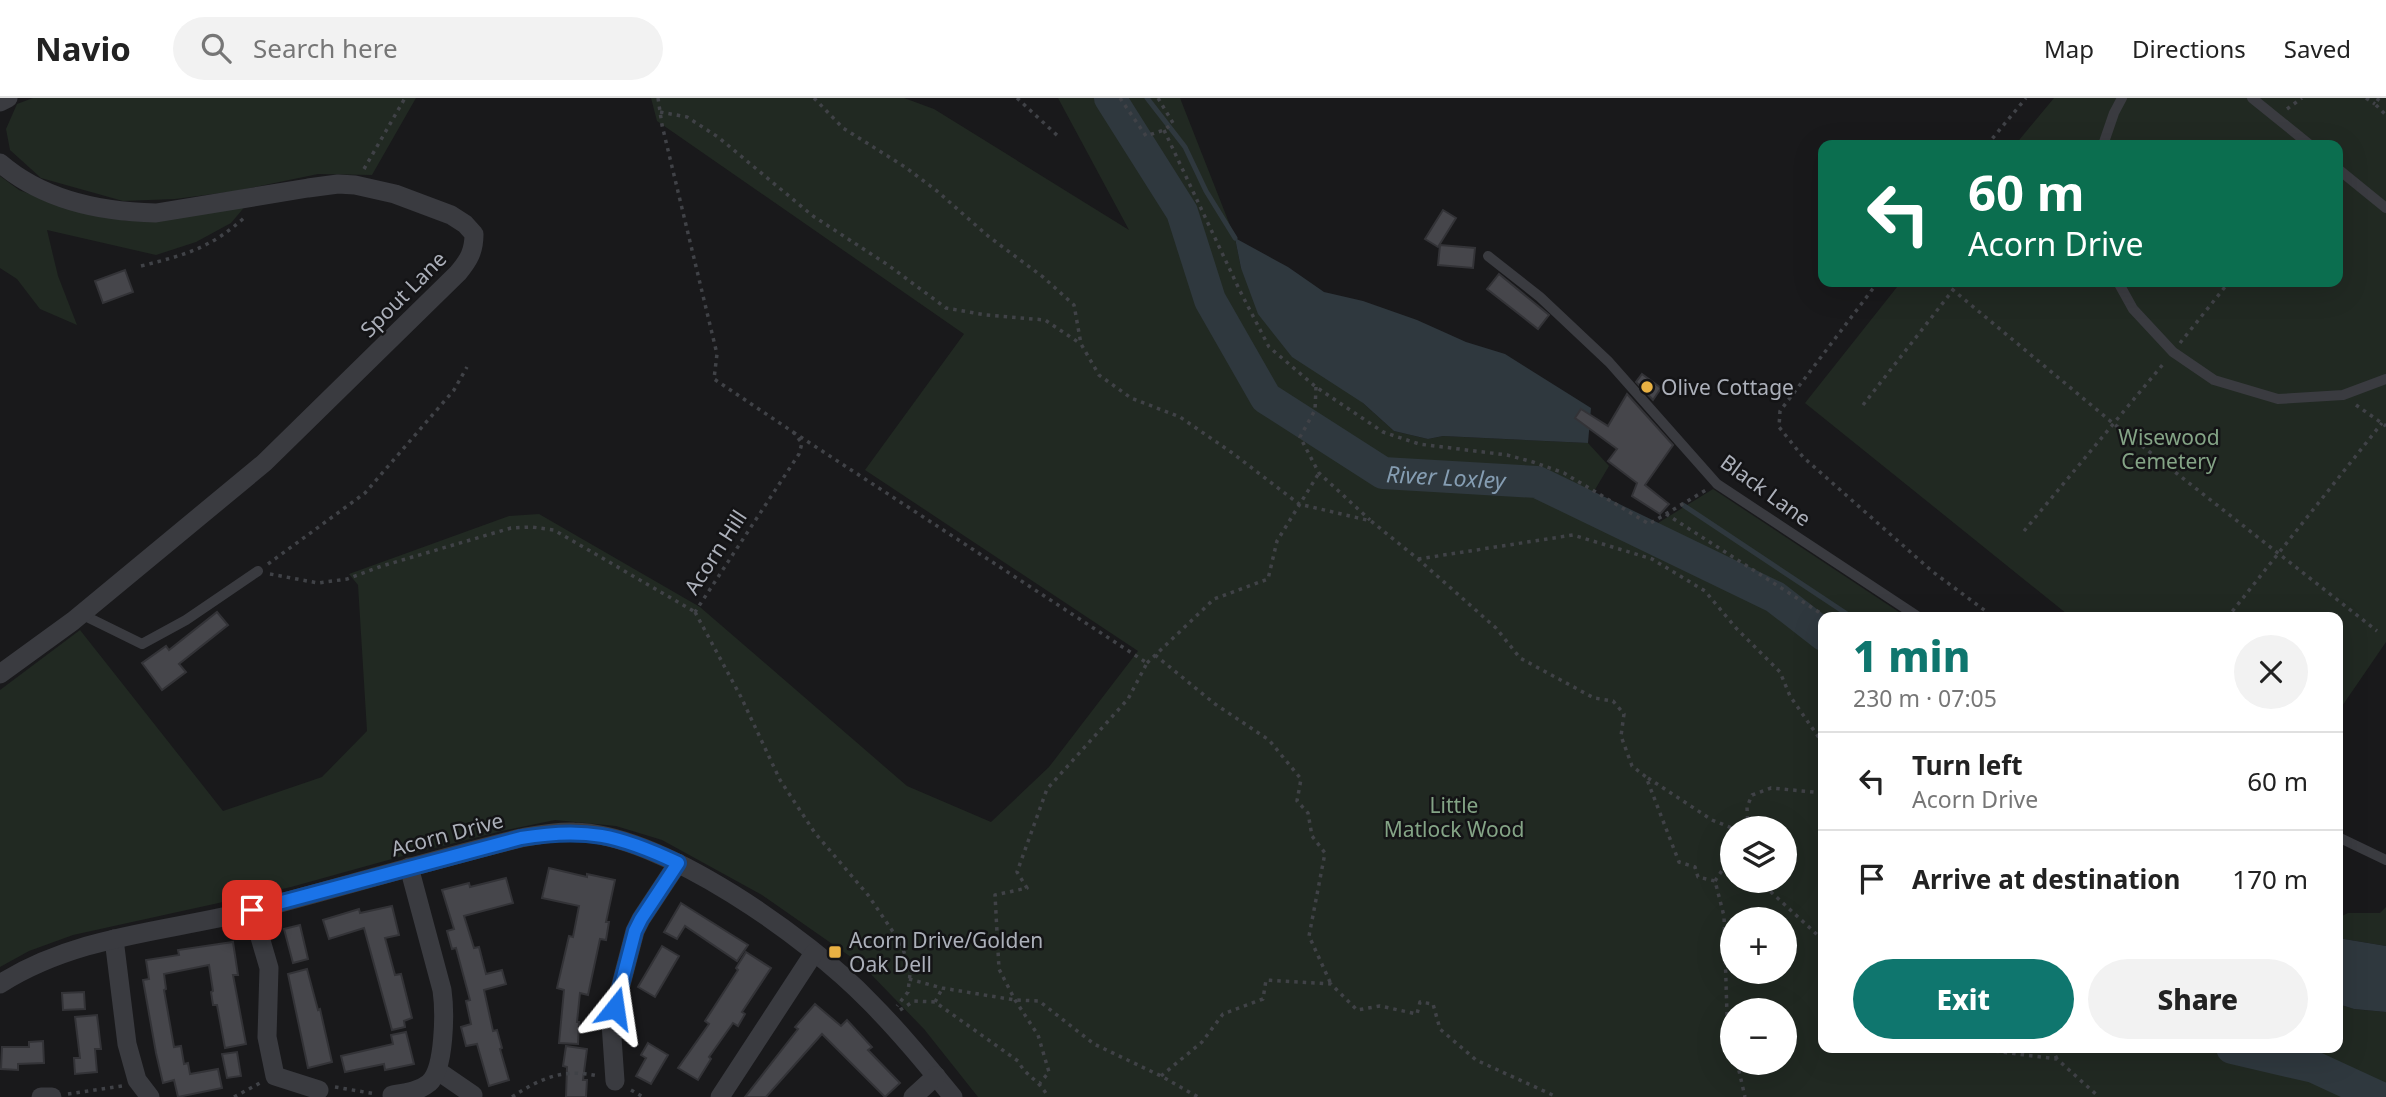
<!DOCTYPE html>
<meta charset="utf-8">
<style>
:root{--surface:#fff;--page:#f2f2f2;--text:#222;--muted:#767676;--line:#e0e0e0;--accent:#0f766e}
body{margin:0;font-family:"Noto Sans",sans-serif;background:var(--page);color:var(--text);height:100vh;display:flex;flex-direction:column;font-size:26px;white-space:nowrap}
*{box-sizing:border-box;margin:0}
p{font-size:23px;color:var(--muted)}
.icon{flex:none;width:38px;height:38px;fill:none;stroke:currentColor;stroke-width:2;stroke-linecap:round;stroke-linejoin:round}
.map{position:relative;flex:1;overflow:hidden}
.panel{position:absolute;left:1818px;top:514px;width:525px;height:441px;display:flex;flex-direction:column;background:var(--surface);border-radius:14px;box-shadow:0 7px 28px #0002}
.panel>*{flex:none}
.top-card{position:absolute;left:1818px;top:42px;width:525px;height:147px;border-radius:14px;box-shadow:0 7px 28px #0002;background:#0b6e4f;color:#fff;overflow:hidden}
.tools{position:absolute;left:1720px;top:718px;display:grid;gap:14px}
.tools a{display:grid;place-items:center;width:77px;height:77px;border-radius:50%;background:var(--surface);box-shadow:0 7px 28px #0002;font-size:35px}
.pin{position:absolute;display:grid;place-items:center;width:60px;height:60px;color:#fff;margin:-30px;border-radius:14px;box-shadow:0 4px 10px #0006}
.me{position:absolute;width:77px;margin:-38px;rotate:15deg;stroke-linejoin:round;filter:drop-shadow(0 0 5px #0008)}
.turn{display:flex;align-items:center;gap:24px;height:147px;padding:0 35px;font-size:32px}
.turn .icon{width:91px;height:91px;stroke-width:2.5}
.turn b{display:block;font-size:49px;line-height:60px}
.round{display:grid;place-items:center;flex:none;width:74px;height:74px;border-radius:37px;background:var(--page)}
.head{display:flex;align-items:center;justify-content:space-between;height:119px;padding:0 35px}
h1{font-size:42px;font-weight:800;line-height:52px;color:var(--accent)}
.button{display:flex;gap:14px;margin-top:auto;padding:14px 35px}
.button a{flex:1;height:80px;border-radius:42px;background:var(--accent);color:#fff;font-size:28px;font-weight:800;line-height:80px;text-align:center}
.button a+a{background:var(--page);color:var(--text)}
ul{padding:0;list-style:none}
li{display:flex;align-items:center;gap:21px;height:98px;padding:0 35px;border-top:2px solid var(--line)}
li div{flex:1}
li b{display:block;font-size:26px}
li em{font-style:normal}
header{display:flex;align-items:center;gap:42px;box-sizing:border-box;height:98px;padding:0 35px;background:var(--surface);border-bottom:2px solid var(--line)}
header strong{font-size:33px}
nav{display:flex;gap:38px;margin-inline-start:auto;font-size:24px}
.search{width:490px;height:63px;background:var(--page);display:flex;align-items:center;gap:18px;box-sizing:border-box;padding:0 24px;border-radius:38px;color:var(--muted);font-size:26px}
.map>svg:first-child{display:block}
.green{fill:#212922;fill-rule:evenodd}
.water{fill:#2f383e}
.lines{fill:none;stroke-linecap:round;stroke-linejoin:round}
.stream{stroke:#2f383e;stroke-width:5}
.river{stroke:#2f383e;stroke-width:32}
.building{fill:#46464b;stroke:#333337;stroke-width:2}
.path{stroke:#404247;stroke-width:3.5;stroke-dasharray:3.5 5;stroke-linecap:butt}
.lane{stroke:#3a3b40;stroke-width:10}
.street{stroke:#3a3b40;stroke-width:19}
.route-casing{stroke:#114b97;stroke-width:18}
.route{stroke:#1a73e8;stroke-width:12}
.poi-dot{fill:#e9b143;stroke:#141416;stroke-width:2.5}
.labels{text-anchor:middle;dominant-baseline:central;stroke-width:5;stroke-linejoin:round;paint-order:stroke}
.street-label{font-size:21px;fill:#acb0ba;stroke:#141416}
.poi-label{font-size:21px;fill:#acb0ba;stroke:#141416;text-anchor:start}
.park-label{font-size:21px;fill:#84a486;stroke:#141416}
.water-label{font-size:23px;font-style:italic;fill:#859db2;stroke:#141416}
</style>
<header>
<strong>Navio</strong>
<div class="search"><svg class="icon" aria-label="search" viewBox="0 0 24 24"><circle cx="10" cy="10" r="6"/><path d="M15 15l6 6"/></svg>Search here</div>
<nav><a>Map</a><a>Directions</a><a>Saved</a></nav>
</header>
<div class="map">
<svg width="2386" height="999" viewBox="0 0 2386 999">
<rect width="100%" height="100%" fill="#19191b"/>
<!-- green -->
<g class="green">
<path d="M33,0H416L372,77L318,76L236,93L175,101L123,103L41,80L10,52L6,31L17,6Z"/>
<path d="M651,0H904L934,11L1129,132L1058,0H1180L1235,140L1241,170L1363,305L1394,333L1428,341L1443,338L1588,345L1609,368L1593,395L1650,430L1713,391L1908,520H1824V950H2338V906L2354,911L2386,914V999H978L924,931L861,866L762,797L662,742L616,728L555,722L502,733L399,759L291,789L73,837L29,853L0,869V592L80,532L223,713L322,679L367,633L358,487L349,476L509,418L539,416L700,509L907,688L991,724L1049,669L1138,553L865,372L964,236L657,23ZM1732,730H1785V782H1732ZM1732,821H1785V873H1732ZM1732,912H1785V964H1732Z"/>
<path d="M2054,0H2386V544L2338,614V520H2072L1805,305L1901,184H2338V47H2015Z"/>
<path d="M0,78L19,92L67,110L127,123L247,106L231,125L196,144L156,157L47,132L58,178L77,227L40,211L17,181L0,170Z"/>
<path d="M2386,809V848L2338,840V820L2348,815H2380Z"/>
</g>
<!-- water -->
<g class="water">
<path d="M1235,140L1288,169L1324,194L1363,203L1417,222L1466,244L1505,256L1591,310L1588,345L1443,338L1428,341L1394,333L1363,305L1292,259L1258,216L1241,170Z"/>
<path d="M2338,840L2386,848V914L2354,911L2338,906Z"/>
</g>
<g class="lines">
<!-- stream -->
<g class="stream">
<path d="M1147,0L1185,49L1206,93L1235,140"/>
<path d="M1683,407L1853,520"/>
</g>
<!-- river -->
<g class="river">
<path id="s1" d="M1110,0L1182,114L1210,202L1266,300L1383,375L1537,384L1775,499L1824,537"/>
<path d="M2232,950L2314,969L2379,999"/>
</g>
</g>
<!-- building -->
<g class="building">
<path d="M1443,112L1456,120L1438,149L1425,141Z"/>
<path d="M1440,147L1475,150L1473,170L1438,167Z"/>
<path d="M125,172L133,194L103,205L95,183Z"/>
<path d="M1499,176L1549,217L1538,231L1487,191Z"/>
<path d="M1642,276L1661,290L1653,302L1636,284Z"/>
<path d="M1627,296L1673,347L1645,387L1669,406L1660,416L1632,398L1637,385L1608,363L1617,351L1575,320L1581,311L1608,328Z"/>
<path d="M217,514L228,527L179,566L186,574L162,592L142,565L166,548L169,552Z"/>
<path d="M549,770L587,779V776L615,782L606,824H609L606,842L600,841L588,897L580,895L577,924H579L578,946L559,945L564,892L557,890L569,838L573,839L579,808L542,800Z"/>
<path d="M506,780L513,805L464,818L474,850L479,849L486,876L502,872L506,886L484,892L493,933L497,932L502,950L500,951L509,982L489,988L477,946L466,948L461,929L471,926L466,903L470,902L456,850L452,851L447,833L454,831L442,792L469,785L470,789Z"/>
<path d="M681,805L748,847L737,863L685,828L677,841L664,834Z"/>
<path d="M392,808L399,837L385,840L395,877L401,876L412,920L404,923L405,929L392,932L364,830L329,841L323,822L359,811L360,815Z"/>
<path d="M300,827L308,861L293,865L284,831Z"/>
<path d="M233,844L238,877H233L246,946L225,950L217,907H213L211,894L213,893L209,867L164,876L166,891L164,892L174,949L181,948L184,966L188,965L190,976L218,971L222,990L178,999L174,982L163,985L156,955L143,882L149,881L146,862L179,857L178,852Z"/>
<path d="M662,848L679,858L655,899L638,889Z"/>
<path d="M746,854L771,870L742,914L745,916L738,928L733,925L709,959L711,961L698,982L678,970L709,926L705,923L738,872L736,870Z"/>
<path d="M307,871L318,912L320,911L332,964L308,970L288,876Z"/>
<path d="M84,894L85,911L63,912L62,895Z"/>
<path d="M815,906L841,928L847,922L872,949L868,952L900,985L885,999L822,936L766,999H745L798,931L795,929Z"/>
<path d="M97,917L101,951H95L97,974L75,976L74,960H80L75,919Z"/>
<path d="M406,934L414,966L385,972L384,966L345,974L341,958L393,946L391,937Z"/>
<path d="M43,943L44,965L18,966V972L1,971L2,949H29V944Z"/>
<path d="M648,945L668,957L651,986L636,978L646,960L641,957Z"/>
<path d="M566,948L587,951L583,982H587L586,999H566L567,969L563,968Z"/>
<path d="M237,954L241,978L227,980L222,956Z"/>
</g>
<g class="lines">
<!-- path -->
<g class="path">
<path d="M658,0L662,27L717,256L714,281L793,334L802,345L799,356L695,514"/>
<path d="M814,0L843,30L905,69L937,93L988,138L1043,179L1074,207L1081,246L1099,277L1131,300L1180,319L1231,354L1299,406L1371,423L1418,461L1496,530L1520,560L1594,600L1613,603L1624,616L1621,638L1632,668L1646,679L1679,764L1695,769L1698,779L1715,783L1724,818L1727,917L1732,942"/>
<path d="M1017,0L1060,40"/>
<path d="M1120,0L1146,38L1164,32L1173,25L1158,0"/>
<path d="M2366,0L2375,6"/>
<path d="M2379,0L2375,6L2386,17"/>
<path d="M2287,11L2302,0"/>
<path d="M660,14L687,19L718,39L813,118L888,167L946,210L986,217L1045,222L1081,246"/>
<path d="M1164,32L1240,193L1269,249L1316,289L1383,334L1419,346L1507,357L1533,364L1564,375L1649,426L1706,392"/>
<path d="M1987,47L2026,0"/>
<path d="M364,71L405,0"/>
<path d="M141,168C185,157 211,150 245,119"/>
<path d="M1878,184L1780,313L1779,329L1803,359L1933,474L1995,520"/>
<path d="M1959,184L1953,192L2114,326L2377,533"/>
<path d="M2180,245L2229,184"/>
<path d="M1316,289L1315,312L1300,339L1319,375L1370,422"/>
<path d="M1863,307L1953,192L1943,184"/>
<path d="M2356,307L2386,328"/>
<path d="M793,334L1147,565L1128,601L1047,691L1017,774L1027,790L995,797L999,871L1015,902L1038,937L1049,974L1040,985"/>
<path d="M1666,416L1828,520"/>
<path d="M2024,433L2164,265"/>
<path d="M1418,461L1573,437L1652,461L1705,493L1736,530L1780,574L1790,598L1824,647"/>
<path d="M268,466L365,395L454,292L467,269"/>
<path d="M270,476L318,485L347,481L382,468L511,430L532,429L554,432L695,514"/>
<path d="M695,514L741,599L780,682L815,735L868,797L902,847L910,876L908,894L897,908"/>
<path d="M2227,520L2382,325"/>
<path d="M1155,557L1215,606L1269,642L1301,681L1297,703L1308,715L1312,738L1325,755L1309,838L1331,886"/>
<path d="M1147,565L1214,501L1268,481L1277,443L1319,375"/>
<path d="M1648,680L1712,722L1732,730"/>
<path d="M1748,730L1747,709L1752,697L1771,690L1824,695"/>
<path d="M1758,782L1824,843"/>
<path d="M1715,783L1731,759"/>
<path d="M909,881L942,890L1015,902L1039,903L1094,946L1161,978L1198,999"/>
<path d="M935,904L942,891"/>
<path d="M900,912L914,903L935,904L1018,963C1027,980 1039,981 1048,999"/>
<path d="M1970,950L2057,961L2099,999"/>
<path d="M2052,950L2057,961"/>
<path d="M1737,964L1745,999"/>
<path d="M1161,978L1202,944L1223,916L1263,901L1266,882L1331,886L1357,912L1380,908L1417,916L1420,904L1433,906L1440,931L1476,962L1557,999"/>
<path d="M335,989L376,996"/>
<path d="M631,992L643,999"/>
<path d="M68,996L122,988"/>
<path d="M234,999L260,985"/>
<path d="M512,999C541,980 563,970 598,978"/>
</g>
<!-- lane -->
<g class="lane">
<path d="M2252,0L2310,47"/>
<path d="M2103,47L2114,15L2122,0"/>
<path d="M2338,71L2386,110"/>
<path d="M1488,158L1540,199L1609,264L1717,386L1920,520"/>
<path d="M2118,184L2133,211L2173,254L2214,282L2278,301L2343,297L2386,281"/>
<path d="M81,516L142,546L186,522L258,473"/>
<path d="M2338,739L2386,762"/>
</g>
<!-- street -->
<g class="street">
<path d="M0,4L8,0"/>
<path d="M0,65C43,102 100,114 156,115L308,90L338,86L355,87L395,96L451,117L465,126L474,136C474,153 469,162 458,175L264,365L73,523L0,576"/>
<path d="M252,812L269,870L267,939L275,978L319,992"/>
<path d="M114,841L127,946L137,982L150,999"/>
<path d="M0,886C77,837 167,834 254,812C343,789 431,762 521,740C538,737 556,733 574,734C663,736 808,840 869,903C899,933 926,966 953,999"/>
<path d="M438,973L473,997"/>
<path d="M615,983L611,925L635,833L641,821L678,765"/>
<path d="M392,997C404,995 418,994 429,985C445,971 445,913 442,892L409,769"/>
<path d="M41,999H52"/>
<path d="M720,999L814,855"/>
<path d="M913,999L936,978"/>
</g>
</g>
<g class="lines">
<defs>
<path id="route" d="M252,812L521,740C585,729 619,737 678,765L641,821L635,833L615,910"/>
</defs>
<!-- route casing -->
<use href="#route" class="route-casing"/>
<!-- route -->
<use href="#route" class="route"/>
</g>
<!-- markers -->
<g class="poi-dot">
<circle cx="1647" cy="289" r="7"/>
<rect x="828" y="847" width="14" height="14" rx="3.5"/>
</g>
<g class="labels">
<!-- street labels -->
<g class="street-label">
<text transform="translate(403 196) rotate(-45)">Spout Lane</text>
<text transform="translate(1766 392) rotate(36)">Black Lane</text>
<text transform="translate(715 454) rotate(-57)">Acorn Hill</text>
<text transform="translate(447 736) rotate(-15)">Acorn Drive</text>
</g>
<!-- poi labels -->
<g class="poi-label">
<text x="1661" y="289">Olive Cottage</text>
<text x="849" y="842">Acorn Drive/Golden<tspan x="849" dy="24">Oak Dell</tspan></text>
</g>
<!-- park labels -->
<g class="park-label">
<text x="2169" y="339">Wisewood<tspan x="2169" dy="24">Cemetery</tspan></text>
<text x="1454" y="707">Little<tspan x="1454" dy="24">Matlock Wood</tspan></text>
</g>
<!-- water labels -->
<g class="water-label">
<text stroke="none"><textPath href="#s1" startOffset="542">River Loxley</textPath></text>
</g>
</g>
</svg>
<div class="tools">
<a><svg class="icon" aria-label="layers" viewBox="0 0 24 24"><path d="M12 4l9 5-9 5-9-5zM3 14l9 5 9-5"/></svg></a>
<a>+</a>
<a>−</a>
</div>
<div class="pin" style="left:252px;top:812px;background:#d93025"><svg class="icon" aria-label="arrive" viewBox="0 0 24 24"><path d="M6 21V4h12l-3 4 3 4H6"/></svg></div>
<svg class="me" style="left:615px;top:910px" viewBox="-20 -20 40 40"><path d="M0-17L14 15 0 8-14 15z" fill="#1a73e8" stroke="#fff" stroke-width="4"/></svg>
<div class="top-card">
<div class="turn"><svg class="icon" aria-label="left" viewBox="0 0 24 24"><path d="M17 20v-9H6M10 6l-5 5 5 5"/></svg><div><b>60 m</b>Acorn Drive</div></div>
</div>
<section class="panel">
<div class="head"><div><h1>1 min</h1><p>230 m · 07:05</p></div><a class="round"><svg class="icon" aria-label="close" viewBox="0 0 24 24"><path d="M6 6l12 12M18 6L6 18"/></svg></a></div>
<ul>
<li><svg class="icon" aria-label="left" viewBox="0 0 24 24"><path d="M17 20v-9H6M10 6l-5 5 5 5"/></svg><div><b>Turn left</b><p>Acorn Drive</p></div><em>60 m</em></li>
<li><svg class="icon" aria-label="arrive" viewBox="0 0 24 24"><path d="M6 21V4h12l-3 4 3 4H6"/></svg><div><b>Arrive at destination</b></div><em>170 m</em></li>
</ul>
<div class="button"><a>Exit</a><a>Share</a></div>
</section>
</div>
